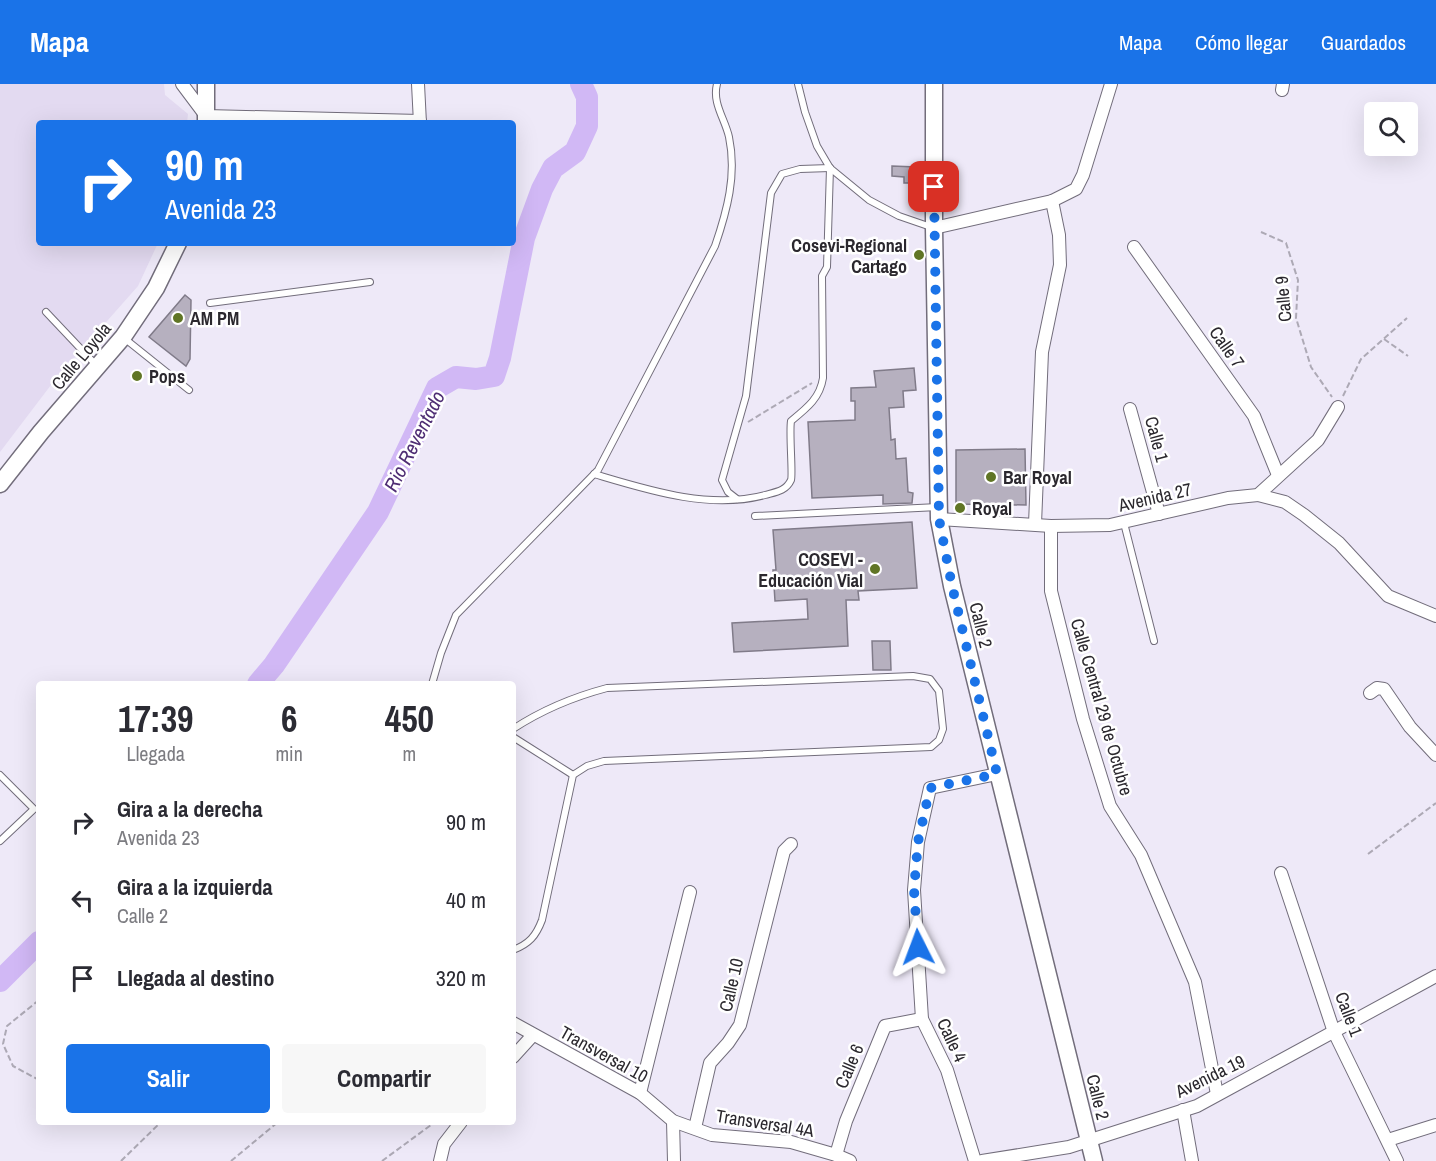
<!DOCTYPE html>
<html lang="es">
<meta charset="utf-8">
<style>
:root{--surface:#fff;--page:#f7f7f7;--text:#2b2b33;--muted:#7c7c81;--accent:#1a73e8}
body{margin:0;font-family:"Archivo Narrow",sans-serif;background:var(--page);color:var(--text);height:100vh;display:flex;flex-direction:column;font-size:22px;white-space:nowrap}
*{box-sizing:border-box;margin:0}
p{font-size:20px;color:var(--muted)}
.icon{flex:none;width:33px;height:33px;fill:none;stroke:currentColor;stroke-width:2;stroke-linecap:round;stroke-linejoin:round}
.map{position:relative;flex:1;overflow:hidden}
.drawer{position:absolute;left:36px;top:597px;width:480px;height:444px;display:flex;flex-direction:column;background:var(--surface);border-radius:6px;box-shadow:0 6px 24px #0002}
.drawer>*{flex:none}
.hud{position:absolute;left:36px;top:36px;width:480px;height:126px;border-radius:6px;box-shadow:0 6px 24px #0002;background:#1a73e8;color:#fff;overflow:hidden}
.fabs{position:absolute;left:1364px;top:18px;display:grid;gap:12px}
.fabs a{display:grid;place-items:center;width:54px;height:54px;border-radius:6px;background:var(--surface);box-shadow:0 6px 24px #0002;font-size:30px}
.pin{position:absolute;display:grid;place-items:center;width:51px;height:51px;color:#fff;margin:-26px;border-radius:12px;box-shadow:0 3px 9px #0006}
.me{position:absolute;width:66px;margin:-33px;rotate:357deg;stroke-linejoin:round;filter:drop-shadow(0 0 4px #0008)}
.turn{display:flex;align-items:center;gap:21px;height:126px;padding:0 30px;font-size:27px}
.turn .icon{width:78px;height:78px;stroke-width:2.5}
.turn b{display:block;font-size:42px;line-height:51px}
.eta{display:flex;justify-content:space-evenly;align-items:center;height:102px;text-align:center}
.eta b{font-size:36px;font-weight:800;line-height:42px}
.cta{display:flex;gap:12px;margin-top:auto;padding:12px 30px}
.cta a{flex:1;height:69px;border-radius:6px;background:var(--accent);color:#fff;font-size:24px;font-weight:800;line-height:69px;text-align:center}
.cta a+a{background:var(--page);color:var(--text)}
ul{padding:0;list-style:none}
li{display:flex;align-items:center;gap:18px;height:78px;padding:0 30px}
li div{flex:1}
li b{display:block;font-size:22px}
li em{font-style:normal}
header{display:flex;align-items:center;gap:36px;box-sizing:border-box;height:84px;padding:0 30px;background:var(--accent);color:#fff}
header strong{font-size:28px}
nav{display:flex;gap:33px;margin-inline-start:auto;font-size:21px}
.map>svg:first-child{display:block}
.built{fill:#e3daf1}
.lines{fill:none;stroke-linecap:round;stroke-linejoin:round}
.river{stroke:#d1b8f5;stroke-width:22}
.building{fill:#b6b0bf;stroke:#807b89;stroke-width:1.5}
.lane-casing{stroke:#726d7b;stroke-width:8}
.street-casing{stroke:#726d7b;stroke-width:14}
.secondary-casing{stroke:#726d7b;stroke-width:19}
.path{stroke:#ada9b5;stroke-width:2;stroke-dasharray:6 3;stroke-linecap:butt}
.lane{stroke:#fff;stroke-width:6}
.street{stroke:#fff;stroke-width:12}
.secondary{stroke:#fff;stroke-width:16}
.route{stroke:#1a73e8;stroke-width:10;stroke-dasharray:0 18}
.poi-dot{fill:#607525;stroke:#fff;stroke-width:2}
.labels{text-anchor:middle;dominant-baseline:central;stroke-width:5;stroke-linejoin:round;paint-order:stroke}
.poi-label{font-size:18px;font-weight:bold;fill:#2b282e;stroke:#fff;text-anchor:start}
.street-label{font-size:18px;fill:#2b282e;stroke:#fff}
.water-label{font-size:20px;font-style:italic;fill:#4f2e74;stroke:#fff}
</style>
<header>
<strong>Mapa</strong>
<nav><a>Mapa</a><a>Cómo llegar</a><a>Guardados</a></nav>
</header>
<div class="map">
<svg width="1436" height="1077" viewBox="0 0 1436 1077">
<rect width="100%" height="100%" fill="#eee9f8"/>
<!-- built -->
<path class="built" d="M0,0H164L165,11L188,30L187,39H39V159H158L138,202L54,297L0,368Z"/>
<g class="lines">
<!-- river -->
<g class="river">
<path d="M258,600L274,581L378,428L437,304L456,293L476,295L494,292L500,274L524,154L542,105L553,84L575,68L587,42V13L581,0"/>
<path d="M0,897L39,858"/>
</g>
</g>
<!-- building -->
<g class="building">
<path d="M892,82L916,83V99H904V93L892,92Z"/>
<path d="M185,211L191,216L190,275L186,282L149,253Z"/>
<path d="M914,284L916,306L903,307L904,323L889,324L891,356L895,355L896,375L906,374L908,408L913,409L912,419L883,420V411L812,414L808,338L855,336V317H851V304L876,303L874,287Z"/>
<path d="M1025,365L1026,421L956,420V366Z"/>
<path d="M912,438L917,504L858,507L859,516H846L848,562L734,568L732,539L808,535L807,515L775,517L773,486H776L773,446Z"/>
<path d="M872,557H890L891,586H873Z"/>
</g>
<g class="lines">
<defs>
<g id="lane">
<path d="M798,0L805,28L817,62L830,84L869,116L899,132L931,143"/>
<path d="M210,219L370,198"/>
<path d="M46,228L97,282"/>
<path d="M124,254L189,306"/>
<path d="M594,390C648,406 709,426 765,411C776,408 786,407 791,396C793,391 789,349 791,337C807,324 820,314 823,294L822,192L827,183L830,84"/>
<path d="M737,415L728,408L722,396L746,312L771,109L782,90L800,85L830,84"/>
<path d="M755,432L938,423"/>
<path d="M1124,439L1154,557"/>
<path d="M432,600L441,569L456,531L598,386L715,162C727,127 737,91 729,53C725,35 712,19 717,0"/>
<path d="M513,645C542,626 573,613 607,604L913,592L930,595L939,607L943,645L939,656L931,663L604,677L587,682L573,691L542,836C536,852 529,860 513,866"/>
<path d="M513,653L573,691"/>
<path d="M0,691L34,725L0,757"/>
</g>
<g id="street">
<path d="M182,0L206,32L420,37"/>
<path d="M418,0L420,39"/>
<path d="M1282,6L1283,0"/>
<path d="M934,144L1052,117L1076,105L1083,91L1111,0"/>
<path d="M1134,163L1254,332L1278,391"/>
<path d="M1130,325L1159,430"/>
<path d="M1258,411L1285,418L1304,431L1339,459L1388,512L1436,532"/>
<path d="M939,435L1051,442L1110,441L1228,414L1258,411L1318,356L1338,323"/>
<path d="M1035,440L1042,268L1060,181L1059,151L1052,117"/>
<path d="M1051,442V507L1083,635L1110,722L1141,771L1195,898L1217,1010"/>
<path d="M1370,609L1377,604L1384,605L1410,643L1436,671"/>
<path d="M1281,789L1334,948L1397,1077"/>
<path d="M513,939L640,1009L673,1037L712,1051L791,1058L836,1071L850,1077"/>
<path d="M513,973L533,951"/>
<path d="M640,1009L690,808"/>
<path d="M1183,1026L1192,1077"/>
<path d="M673,1037L674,1077"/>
<path d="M695,1044L710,979L728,959L740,941L784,767L791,760"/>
<path d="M1388,1056L1436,1041"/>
<path d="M836,1071L846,1037L885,942L922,935"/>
<path d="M440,1077L444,1060L461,1038"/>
<path d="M975,1077L947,986L922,935L914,806L918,758L930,704L997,690"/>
<path d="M982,1077L1069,1063L1197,1022L1436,892"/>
</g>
<g id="secondary">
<path d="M206,0V39"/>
<path d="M934,0V144L939,435L952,502L1094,1077"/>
<path d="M0,400L41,348L123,253L156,204L178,159"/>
</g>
</defs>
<!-- lane casing -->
<use href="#lane" class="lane-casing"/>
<!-- street casing -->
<use href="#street" class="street-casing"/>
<!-- secondary casing -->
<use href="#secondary" class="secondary-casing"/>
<!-- path -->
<g class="path">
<path d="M1261,148L1286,159L1298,196L1296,234L1311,283L1332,313"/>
<path d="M1384,255L1408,272"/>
<path d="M1343,312L1361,275L1407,234"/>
<path d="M748,338L812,299"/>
<path d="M1368,770L1436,719"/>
<path d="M39,916L7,942L3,960L13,982L39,996"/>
<path d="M121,1077L161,1038"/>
<path d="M231,1077L278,1038"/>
<path d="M382,1077L435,1038"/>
</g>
<!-- lane -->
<use href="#lane" class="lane"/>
<!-- street -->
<use href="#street" class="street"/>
<!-- secondary -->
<use href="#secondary" class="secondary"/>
</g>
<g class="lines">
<!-- route -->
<path class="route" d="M918,863L914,806L918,758L930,704L997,690L952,502L939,435L934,103"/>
</g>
<!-- markers -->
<g class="poi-dot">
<circle cx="919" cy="171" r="6"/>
<circle cx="178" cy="234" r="6"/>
<circle cx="137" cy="292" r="6"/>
<circle cx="991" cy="393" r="6"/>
<circle cx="960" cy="424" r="6"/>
<circle cx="875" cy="485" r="6"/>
</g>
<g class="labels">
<!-- poi labels -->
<g class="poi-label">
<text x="907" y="161" text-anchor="end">Cosevi-Regional<tspan x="907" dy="21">Cartago</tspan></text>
<text x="190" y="234">AM PM</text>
<text x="149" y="292">Pops</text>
<text x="1003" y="393">Bar Royal</text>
<text x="972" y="424">Royal</text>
<text x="863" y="475" text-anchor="end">COSEVI -<tspan x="863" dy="21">Educación Vial</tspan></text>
</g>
<!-- street labels -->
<g class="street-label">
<text transform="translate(1283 215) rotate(-95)">Calle 9</text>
<text transform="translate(1227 263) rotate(55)">Calle 7</text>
<text transform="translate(81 272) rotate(-50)">Calle Loyola</text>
<text transform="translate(1157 355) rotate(75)">Calle 1</text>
<text transform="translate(1155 413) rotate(-13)">Avenida 27</text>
<text transform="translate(981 541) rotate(76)">Calle 2</text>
<text transform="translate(1102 623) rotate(74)">Calle Central 29 de Octubre</text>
<text transform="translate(731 901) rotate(-77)">Calle 10</text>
<text transform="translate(1349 930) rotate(69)">Calle 1</text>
<text transform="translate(952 956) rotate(65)">Calle 4</text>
<text transform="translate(604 970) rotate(29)">Transversal 10</text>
<text transform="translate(849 982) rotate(-67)">Calle 6</text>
<text transform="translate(1210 992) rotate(-26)">Avenida 19</text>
<text transform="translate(1098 1013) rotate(76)">Calle 2</text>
<text transform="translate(765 1039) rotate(9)">Transversal 4A</text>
</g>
<!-- water labels -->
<g class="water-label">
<text transform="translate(414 357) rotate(-63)">Rio Reventado</text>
</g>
</g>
</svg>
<div class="fabs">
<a><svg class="icon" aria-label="search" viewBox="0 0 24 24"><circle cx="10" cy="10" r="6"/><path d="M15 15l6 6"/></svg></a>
</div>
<div class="pin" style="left:934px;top:103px;background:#d93025"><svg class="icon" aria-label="arrive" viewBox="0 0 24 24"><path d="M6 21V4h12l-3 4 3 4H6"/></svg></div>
<svg class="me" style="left:918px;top:863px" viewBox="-20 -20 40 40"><path d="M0-17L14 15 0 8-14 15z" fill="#1a73e8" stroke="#fff" stroke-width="4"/></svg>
<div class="hud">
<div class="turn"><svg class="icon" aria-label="right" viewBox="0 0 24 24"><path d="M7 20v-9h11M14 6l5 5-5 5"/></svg><div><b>90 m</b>Avenida 23</div></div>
</div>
<section class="drawer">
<div class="eta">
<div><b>17:39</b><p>Llegada</p></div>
<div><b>6</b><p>min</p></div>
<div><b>450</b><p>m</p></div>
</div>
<ul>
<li><svg class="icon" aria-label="right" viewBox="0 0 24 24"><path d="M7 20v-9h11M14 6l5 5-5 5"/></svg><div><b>Gira a la derecha</b><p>Avenida 23</p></div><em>90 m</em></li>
<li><svg class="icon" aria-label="left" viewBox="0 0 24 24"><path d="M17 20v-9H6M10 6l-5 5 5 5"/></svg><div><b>Gira a la izquierda</b><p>Calle 2</p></div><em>40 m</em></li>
<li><svg class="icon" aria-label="arrive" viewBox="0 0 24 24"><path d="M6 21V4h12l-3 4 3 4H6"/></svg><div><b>Llegada al destino</b></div><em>320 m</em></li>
</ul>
<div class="cta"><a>Salir</a><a>Compartir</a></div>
</section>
</div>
